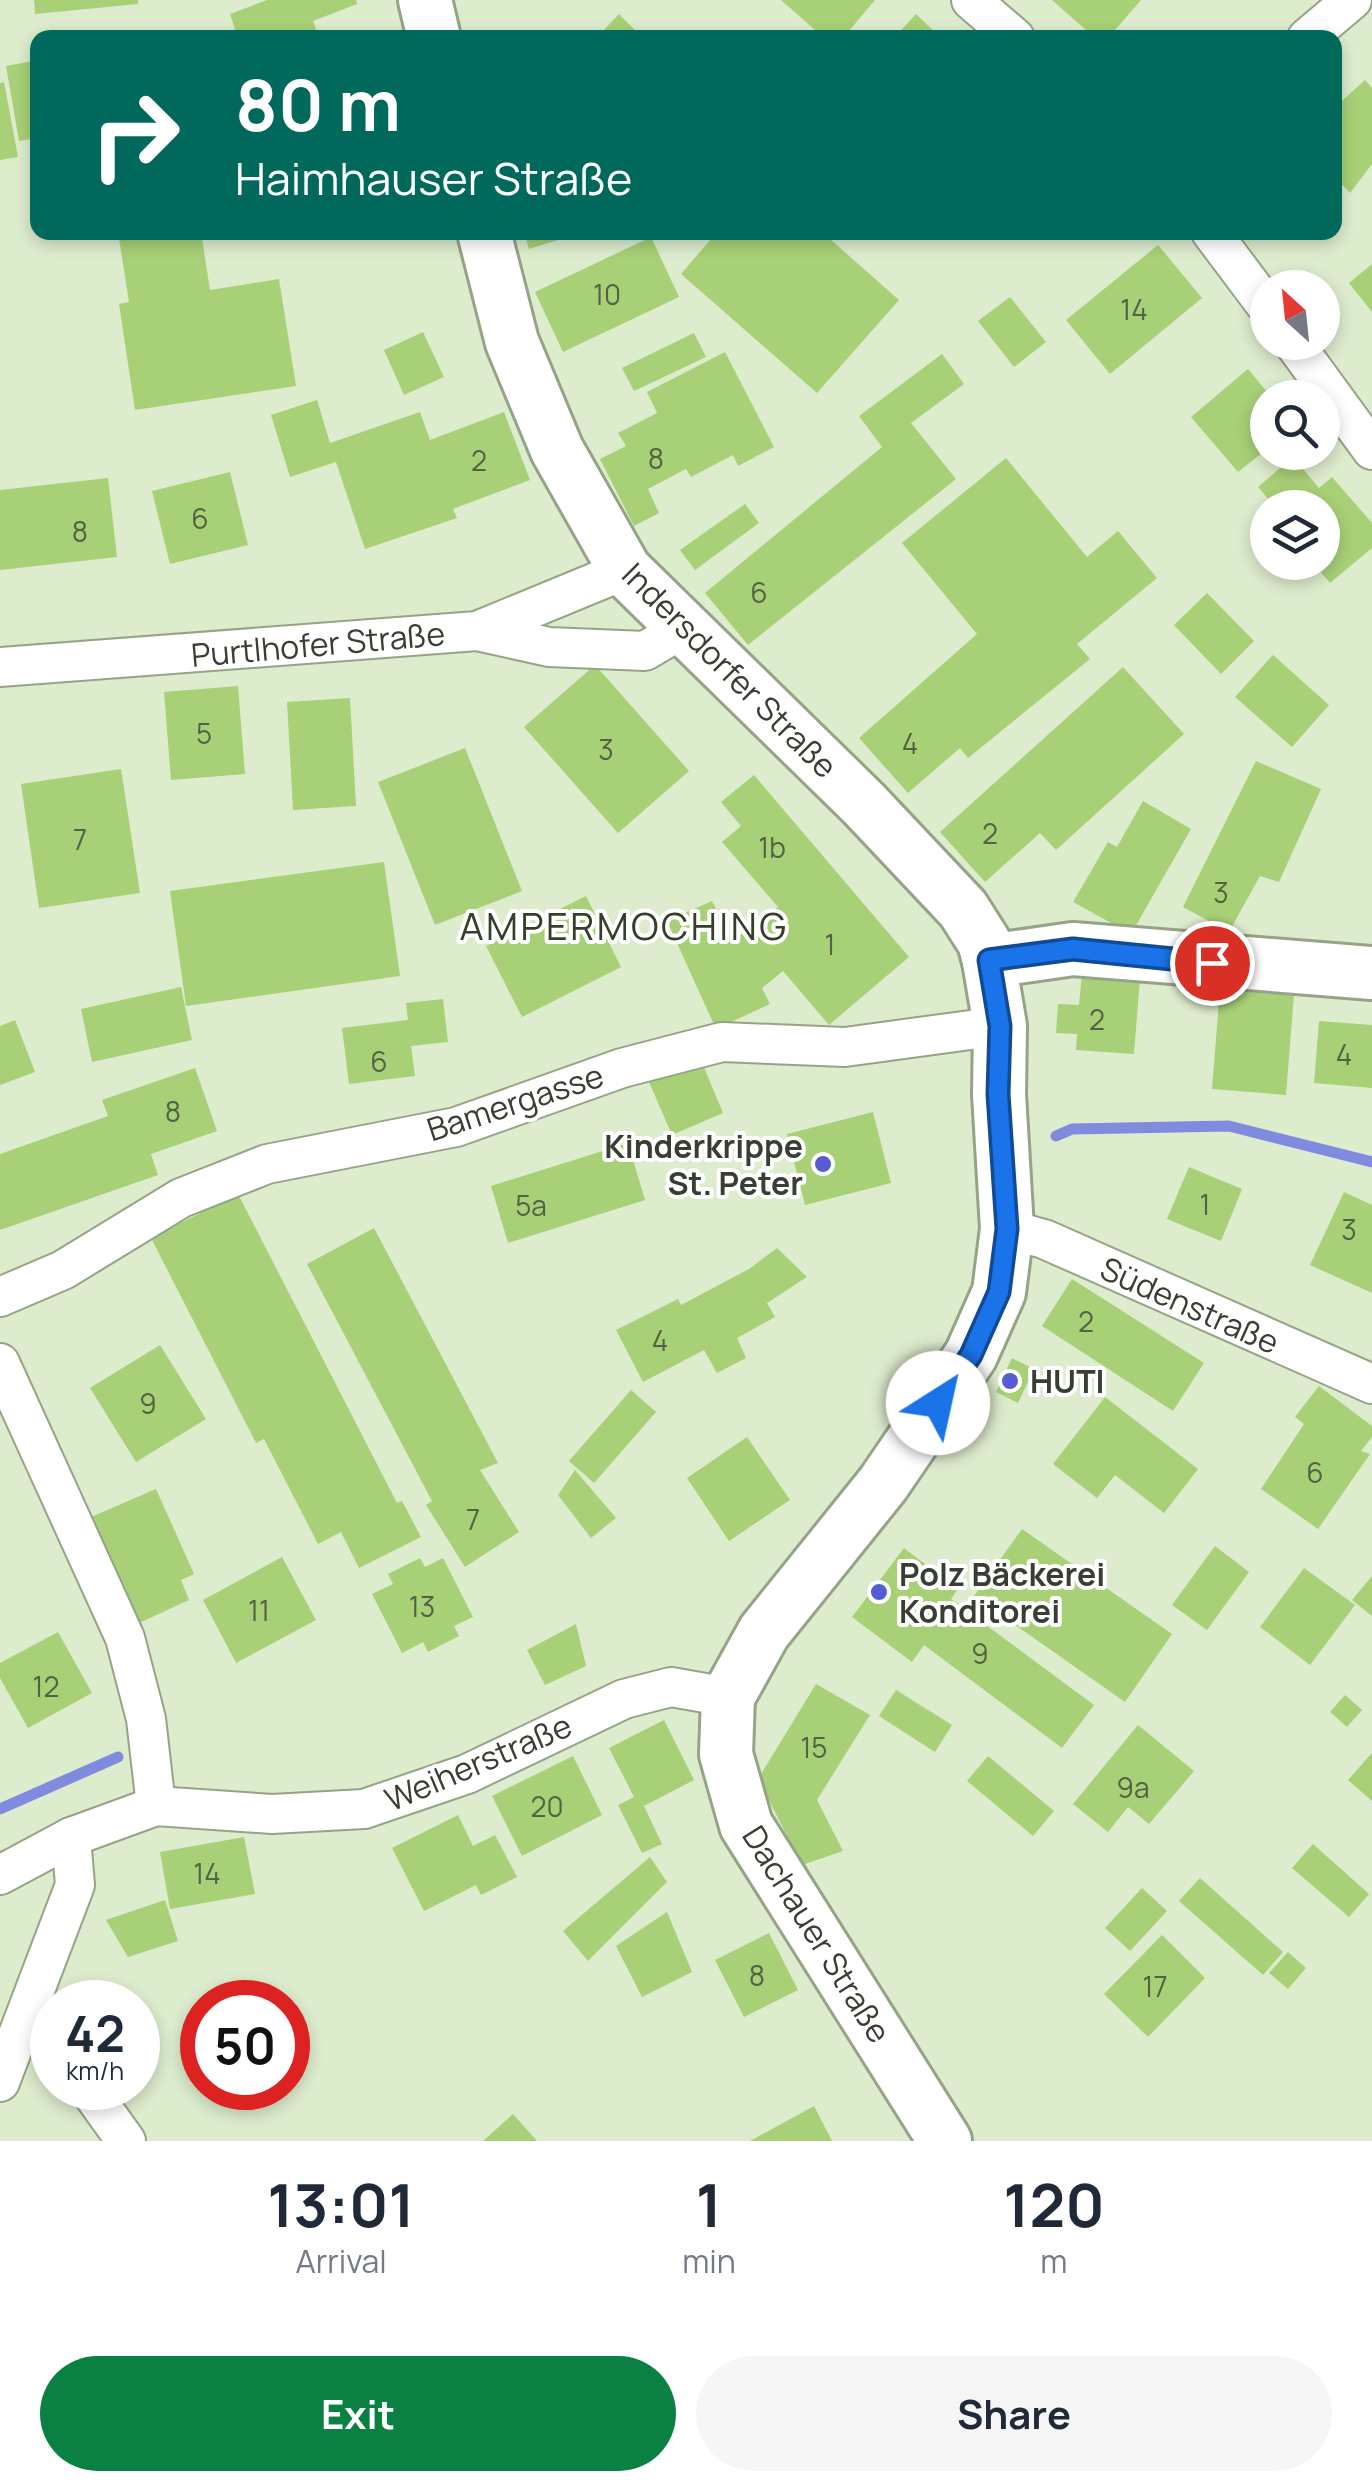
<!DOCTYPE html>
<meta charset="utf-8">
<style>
:root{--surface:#fff;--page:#f6f6f7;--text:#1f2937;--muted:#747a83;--accent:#0b8043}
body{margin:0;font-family:Manrope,sans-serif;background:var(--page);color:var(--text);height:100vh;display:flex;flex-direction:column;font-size:38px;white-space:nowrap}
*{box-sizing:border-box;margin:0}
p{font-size:32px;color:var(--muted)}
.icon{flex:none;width:55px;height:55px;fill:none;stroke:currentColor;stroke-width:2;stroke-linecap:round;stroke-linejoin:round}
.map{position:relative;height:2141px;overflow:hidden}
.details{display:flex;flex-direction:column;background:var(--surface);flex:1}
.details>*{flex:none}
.guide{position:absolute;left:30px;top:30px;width:1312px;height:210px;border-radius:20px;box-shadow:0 5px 15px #0003;background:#00695c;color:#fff;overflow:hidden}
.needle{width:65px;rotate:333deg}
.controls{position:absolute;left:1250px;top:270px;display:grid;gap:20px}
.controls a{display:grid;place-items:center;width:90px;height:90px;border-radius:50%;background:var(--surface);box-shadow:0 5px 15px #0003;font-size:50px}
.speed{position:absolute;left:30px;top:1980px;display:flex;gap:20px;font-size:50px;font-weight:700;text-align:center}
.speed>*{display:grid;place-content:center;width:130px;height:130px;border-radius:50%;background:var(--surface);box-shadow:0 5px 15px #0003;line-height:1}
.speed small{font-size:25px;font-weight:400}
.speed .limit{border:15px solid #d22;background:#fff;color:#111}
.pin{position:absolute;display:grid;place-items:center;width:85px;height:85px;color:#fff;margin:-42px;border:5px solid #fff;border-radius:50%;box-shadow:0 2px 10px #0007}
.me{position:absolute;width:110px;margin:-55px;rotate:35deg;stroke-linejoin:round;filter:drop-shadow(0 0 8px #0008)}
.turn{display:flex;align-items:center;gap:35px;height:210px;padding:0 40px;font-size:45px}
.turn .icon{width:130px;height:130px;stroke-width:2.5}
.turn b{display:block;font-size:70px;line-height:85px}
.eta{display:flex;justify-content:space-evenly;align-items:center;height:170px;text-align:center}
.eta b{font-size:60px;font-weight:700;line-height:70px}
.action{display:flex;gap:20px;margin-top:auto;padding:20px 40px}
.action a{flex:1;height:115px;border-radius:60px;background:var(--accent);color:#fff;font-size:40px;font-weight:700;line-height:115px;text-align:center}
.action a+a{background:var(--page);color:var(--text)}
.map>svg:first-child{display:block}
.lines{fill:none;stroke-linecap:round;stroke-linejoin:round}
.stream{stroke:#7f8bdf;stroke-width:11}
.building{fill:#a8d077}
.street-casing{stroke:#95a387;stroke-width:42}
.secondary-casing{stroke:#95a387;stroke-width:58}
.street{stroke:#fff;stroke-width:38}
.secondary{stroke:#fff;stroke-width:52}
.route-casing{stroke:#114b97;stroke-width:25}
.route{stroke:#1a73e8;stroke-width:18}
.poi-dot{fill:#565cd3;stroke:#fff;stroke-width:4}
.labels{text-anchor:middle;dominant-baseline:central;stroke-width:8;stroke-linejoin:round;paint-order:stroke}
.number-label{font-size:28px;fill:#546243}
.street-label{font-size:32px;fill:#383e32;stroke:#fff}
.poi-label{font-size:32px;font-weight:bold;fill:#383e32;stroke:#fff;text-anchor:start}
.quarter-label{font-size:38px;letter-spacing:2.5px;fill:#333f26;stroke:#fff}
</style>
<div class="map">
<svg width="1372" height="2141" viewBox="0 0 1372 2141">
<rect width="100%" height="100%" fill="#ddeccd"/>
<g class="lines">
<!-- stream -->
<g class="stream">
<path d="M1056,1136L1072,1129L1229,1126L1372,1162"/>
<path d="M0,1809L118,1757"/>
</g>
</g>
<!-- building -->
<g class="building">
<path d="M34,0H138V4L35,14Z"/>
<path d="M267,0H356L357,4L313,21L319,38H238L230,14Z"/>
<path d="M781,0H875L843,38H824Z"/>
<path d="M1052,0H1141L1108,38H1095Z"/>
<path d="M619,14L643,38H596Z"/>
<path d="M916,14L941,38H894Z"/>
<path d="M38,60V138L19,141L6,66Z"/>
<path d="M1365,80L1372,88V164L1350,193L1335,177V163L1340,158L1335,153V107Z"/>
<path d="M4,82L18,157L0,160V83Z"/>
<path d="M118,232H201L210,290L279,279L296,386L135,410L119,304L129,302Z"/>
<path d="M524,232H581V233L529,249Z"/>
<path d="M717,232H822L899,300L817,393L681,274Z"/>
<path d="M651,237L679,297L563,352L535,292Z"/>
<path d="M1158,245L1202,298L1110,374L1066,320Z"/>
<path d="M1372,264V312L1349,283Z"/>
<path d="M1010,297L1046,342L1014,367L978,321Z"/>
<path d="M423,332L444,377L404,395L384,350Z"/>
<path d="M694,333L706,357L634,391L622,368Z"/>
<path d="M725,352L774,447L738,466L733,455L691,477L686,469L648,489L659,513L634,526L600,459L626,446L618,433L657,413L647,392Z"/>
<path d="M942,354L964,384L911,423L956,479L748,645L705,593L882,447L859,416Z"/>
<path d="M1248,369L1272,398H1268V448L1238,472L1191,417Z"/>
<path d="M317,400L330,443L420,412L430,440L504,412L530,480L453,509L457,518L365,549L336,462L290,477L271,415Z"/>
<path d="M1293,457L1319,488L1332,477L1372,523V548L1330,583L1312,562H1322V508H1276L1258,487Z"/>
<path d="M1006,458L1087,557L1118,531L1157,578L1077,644L1090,659L968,758L960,748L908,793L859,738L977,634L902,543Z"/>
<path d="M230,472L248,545L170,564L152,491Z"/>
<path d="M108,478L117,557L0,570V490Z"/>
<path d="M745,504L759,523L695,570L680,550Z"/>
<path d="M1207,593L1254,641L1221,674L1174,625Z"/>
<path d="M1273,655L1329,705L1292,747L1235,697Z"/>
<path d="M595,665L689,771L618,833L524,727Z"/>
<path d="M1123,667L1184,734L1056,850L1040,833L985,882L940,832Z"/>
<path d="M238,686L245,774L171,780L164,692Z"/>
<path d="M350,698L356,806L293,810L287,702Z"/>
<path d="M465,748L522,891L435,925L378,782Z"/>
<path d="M1256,761L1321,789L1279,882L1260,876L1229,932L1183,907Z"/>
<path d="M121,769L140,893L39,908L21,784Z"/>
<path d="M754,775L909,957L829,1025L783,971L762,988L770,1004L716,1029L667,921L712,901L722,921L730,917L739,936L778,907L722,842L741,826L721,802Z"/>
<path d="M1143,801L1191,829L1131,934L1073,902L1108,842L1117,847Z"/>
<path d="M384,862L400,976L186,1006L170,891Z"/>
<path d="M586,896L621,967L522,1017L486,946Z"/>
<path d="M1082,973L1140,978L1134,1054L1076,1050L1077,1034L1056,1033L1058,1004L1079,1005Z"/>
<path d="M181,987L192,1040L92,1062L81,1009Z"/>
<path d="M1220,989L1294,994L1286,1095L1212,1089Z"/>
<path d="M443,999L448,1042L411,1046L415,1076L349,1084L342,1028L408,1020L406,1003Z"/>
<path d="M15,1020L35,1072L0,1085V1026Z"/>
<path d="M1319,1021L1372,1025V1088L1314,1083Z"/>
<path d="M701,1060L723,1113L672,1135L649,1082Z"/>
<path d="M195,1068L217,1131L151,1154L158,1175L0,1230V1154L108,1116L102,1100Z"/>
<path d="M873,1112L891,1183L805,1205L787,1134Z"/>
<path d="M628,1143L645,1200L508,1243L491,1186Z"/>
<path d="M1189,1167L1242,1189L1221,1241L1167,1219Z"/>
<path d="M1344,1192L1372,1205V1293L1310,1265Z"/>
<path d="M238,1194L397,1503L402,1501L421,1537L359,1568L341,1532L318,1544L264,1439L256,1443L151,1238Z"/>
<path d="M374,1228L498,1463L480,1470L519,1532L465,1567L426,1505L432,1501L307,1264Z"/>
<path d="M777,1248L807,1277L767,1303L775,1317L737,1338L746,1358L717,1373L704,1350L643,1382L616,1330L678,1299L681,1305L749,1269Z"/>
<path d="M1072,1279L1204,1363L1173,1411L1042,1326Z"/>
<path d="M160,1345L206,1419L136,1462L90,1388Z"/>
<path d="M1012,1358L1034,1369L1018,1403L996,1392Z"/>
<path d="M1319,1386L1372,1426V1437L1361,1451L1370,1454L1318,1529L1261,1489L1304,1424L1295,1417Z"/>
<path d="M631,1390L656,1412L594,1483L569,1461Z"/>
<path d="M1105,1397L1198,1469L1164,1513L1115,1475L1097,1498L1053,1464Z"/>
<path d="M747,1437L790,1500L729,1541L687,1478Z"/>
<path d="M575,1470L616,1518L591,1538L558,1495Z"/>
<path d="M156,1489L194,1574L181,1580L189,1600L139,1623L91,1517Z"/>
<path d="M1022,1529L1172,1634L1125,1702L974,1596Z"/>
<path d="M1215,1546L1249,1572L1207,1630L1172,1605Z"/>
<path d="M904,1548L958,1589L951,1599L1094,1705L1062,1748L924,1645L912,1662L852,1617Z"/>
<path d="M282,1557L316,1620L236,1663L203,1600Z"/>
<path d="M420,1558L425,1567L443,1558L473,1617L454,1626L459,1636L428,1652L423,1642L402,1653L372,1594L393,1584L388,1574Z"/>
<path d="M1304,1568L1355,1605L1310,1665L1260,1627Z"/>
<path d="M1372,1576V1616L1352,1600Z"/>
<path d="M576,1624L586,1666L545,1685L527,1650Z"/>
<path d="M58,1632L92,1693L28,1728L0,1678V1663Z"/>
<path d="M816,1684L870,1715L817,1800L843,1851L802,1865L758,1779Z"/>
<path d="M896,1690L952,1725L935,1752L879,1716Z"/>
<path d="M1345,1695L1362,1710L1347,1727L1330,1712Z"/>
<path d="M664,1720L694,1780L644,1806L662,1844L642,1853L618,1805L634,1797L609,1748Z"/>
<path d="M1138,1725L1194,1771L1149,1824L1128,1807L1108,1832L1073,1804Z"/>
<path d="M1372,1753V1801L1348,1780Z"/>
<path d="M573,1756L602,1815L522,1856L492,1796Z"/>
<path d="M988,1756L1054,1811L1033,1836L967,1781Z"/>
<path d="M458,1815L473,1846L495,1835L517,1877L481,1895L476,1885L424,1911L392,1848Z"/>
<path d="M244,1837L255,1894L170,1909L160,1852Z"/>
<path d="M1313,1844L1369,1894L1349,1917L1292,1868Z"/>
<path d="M650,1857L667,1882L588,1961L563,1931Z"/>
<path d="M1200,1878L1283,1952L1263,1975L1179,1901Z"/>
<path d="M1142,1888L1167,1911L1130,1951L1105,1928Z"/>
<path d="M165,1900L178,1941L128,1957L106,1920Z"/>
<path d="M667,1912L692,1972L642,1997L616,1946Z"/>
<path d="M769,1933L798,1990L744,2017L715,1960Z"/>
<path d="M1162,1935L1205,1978L1148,2037L1104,1994Z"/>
<path d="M1288,1952L1306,1968L1288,1989L1269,1973Z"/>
<path d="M814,2106L832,2141H750Z"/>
<path d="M513,2114L537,2141H483Z"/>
</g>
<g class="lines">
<defs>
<g id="street">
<path d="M971,0L1015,38"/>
<path d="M1307,38L1352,0"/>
<path d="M1211,232L1268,308"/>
<path d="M1293,342L1372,450"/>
<path d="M477,631L549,647L645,651L682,629"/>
<path d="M0,667L477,631L625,570"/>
<path d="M1007,1229L1044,1239L1372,1384"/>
<path d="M0,1297L63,1270L181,1198L267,1164L456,1127L622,1068L722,1042L845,1047L1000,1026"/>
<path d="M0,1363L125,1638L146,1719L156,1806"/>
<path d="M0,1875L71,1837"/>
<path d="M0,2082L75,1885L71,1837L156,1806L272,1814L364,1809L467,1774L624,1699L671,1687L728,1697"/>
<path d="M88,2088L126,2141"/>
</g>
<g id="secondary">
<path d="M425,0L434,38"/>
<path d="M484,232L512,342L557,450L625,570L864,804L963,909L984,942L989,961L1000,1026L999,1094L1007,1229L999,1292L971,1355L883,1484L764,1632L728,1697L726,1754L746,1825L945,2141"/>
<path d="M989,961L1073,949L1372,973"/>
</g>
</defs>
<!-- street casing -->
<use href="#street" class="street-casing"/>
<!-- secondary casing -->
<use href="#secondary" class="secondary-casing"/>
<!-- street -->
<use href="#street" class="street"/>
<!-- secondary -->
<use href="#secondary" class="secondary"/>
</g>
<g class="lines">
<defs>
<path id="route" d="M938,1403L971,1355L999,1292L1007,1229L998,1094L1000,1026L989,960L1073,949L1212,963"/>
</defs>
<!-- route casing -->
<use href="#route" class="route-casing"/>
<!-- route -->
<use href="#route" class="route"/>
</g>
<!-- markers -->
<g class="poi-dot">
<circle cx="823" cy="1164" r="10"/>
<circle cx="1010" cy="1381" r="10"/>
<circle cx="879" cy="1592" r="10"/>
</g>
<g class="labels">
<!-- number labels -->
<g class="number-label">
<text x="607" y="294">10</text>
<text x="1134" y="309">14</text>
<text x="656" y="458">8</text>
<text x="479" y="460">2</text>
<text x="200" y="518">6</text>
<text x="80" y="531">8</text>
<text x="759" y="592">6</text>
<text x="204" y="733">5</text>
<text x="910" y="743">4</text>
<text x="606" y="749">3</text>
<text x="990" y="833">2</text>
<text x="80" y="839">7</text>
<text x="772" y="847">1b</text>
<text x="1221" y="892">3</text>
<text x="830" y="944">1</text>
<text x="1097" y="1019">2</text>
<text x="1344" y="1054">4</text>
<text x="379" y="1061">6</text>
<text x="173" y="1111">8</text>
<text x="1205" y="1204">1</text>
<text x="531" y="1205">5a</text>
<text x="1349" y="1229">3</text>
<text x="1086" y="1321">2</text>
<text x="660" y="1340">4</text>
<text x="148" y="1403">9</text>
<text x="1315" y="1472">6</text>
<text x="473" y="1519">7</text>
<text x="422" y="1606">13</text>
<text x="259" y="1610">11</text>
<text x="980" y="1653">9</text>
<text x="46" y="1686">12</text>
<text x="814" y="1747">15</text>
<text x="1133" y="1787">9a</text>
<text x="547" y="1806">20</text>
<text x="207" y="1873">14</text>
<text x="757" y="1975">8</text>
<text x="1155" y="1986">17</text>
</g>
<!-- street labels -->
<g class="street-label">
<text transform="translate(318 644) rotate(-5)">Purtlhofer Straße</text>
<text transform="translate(730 670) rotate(45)">Indersdorfer Straße</text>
<text transform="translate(515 1102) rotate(-18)">Bamergasse</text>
<text transform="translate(1190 1305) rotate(24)">Südenstraße</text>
<text transform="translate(478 1762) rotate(-23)">Weiherstraße</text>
<text transform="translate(817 1934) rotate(58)">Dachauer Straße</text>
</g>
<!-- poi labels -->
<g class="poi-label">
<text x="803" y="1146" text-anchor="end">Kinderkrippe<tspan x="803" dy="37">St. Peter</tspan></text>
<text x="1030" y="1381">HUTI</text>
<text x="899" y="1574">Polz Bäckerei<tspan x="899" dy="37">Konditorei</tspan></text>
</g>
<!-- quarter labels -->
<g class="quarter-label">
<text x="624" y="925">AMPERMOCHING</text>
</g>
</g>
</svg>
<div class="controls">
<a><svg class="needle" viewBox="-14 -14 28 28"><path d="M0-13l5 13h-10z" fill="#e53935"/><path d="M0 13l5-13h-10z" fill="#747a83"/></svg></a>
<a><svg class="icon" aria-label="search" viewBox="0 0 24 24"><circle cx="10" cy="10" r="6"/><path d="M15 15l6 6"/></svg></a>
<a><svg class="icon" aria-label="layers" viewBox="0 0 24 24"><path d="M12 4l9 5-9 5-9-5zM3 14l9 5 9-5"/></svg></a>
</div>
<div class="speed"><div>42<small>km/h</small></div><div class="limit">50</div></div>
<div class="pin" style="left:1212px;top:963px;background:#d93025"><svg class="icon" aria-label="arrive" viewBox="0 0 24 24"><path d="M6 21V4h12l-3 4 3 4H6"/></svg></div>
<svg class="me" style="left:938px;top:1403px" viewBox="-20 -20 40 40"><circle r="19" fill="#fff"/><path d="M0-13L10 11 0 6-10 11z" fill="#1a73e8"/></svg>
<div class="guide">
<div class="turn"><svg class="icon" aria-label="right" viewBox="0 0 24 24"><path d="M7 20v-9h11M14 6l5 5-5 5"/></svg><div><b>80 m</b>Haimhauser Straße</div></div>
</div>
</div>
<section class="details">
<div class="eta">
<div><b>13:01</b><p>Arrival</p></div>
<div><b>1</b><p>min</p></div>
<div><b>120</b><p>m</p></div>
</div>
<div class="action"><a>Exit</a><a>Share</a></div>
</section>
